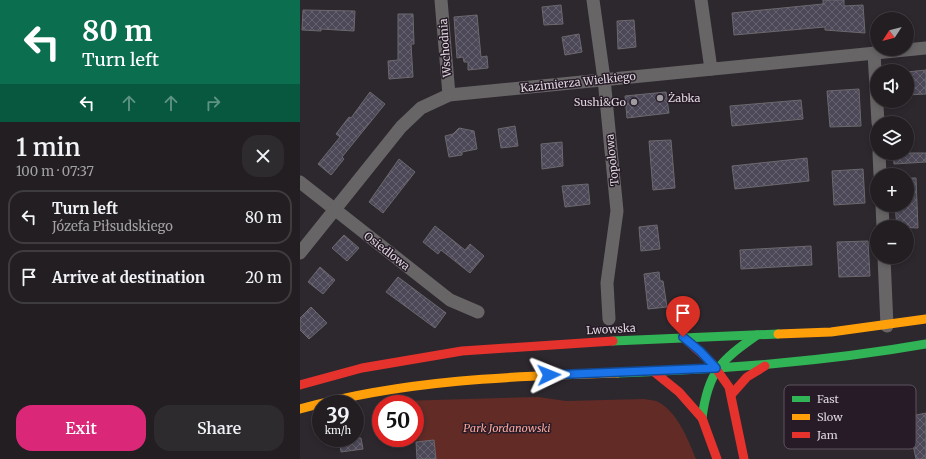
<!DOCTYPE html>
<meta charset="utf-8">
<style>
:root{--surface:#221e22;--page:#2e2b2f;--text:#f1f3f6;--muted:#a2a2a5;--line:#3f3c40;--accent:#db2777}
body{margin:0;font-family:Merriweather,serif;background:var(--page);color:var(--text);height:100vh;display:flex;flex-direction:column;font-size:15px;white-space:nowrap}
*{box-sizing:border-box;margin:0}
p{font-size:13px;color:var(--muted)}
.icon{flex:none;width:22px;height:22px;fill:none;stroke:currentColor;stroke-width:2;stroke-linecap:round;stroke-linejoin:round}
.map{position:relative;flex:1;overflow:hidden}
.side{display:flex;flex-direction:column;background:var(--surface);width:300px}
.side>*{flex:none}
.guide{background:#0b6e4f;color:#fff;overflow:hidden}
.needle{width:26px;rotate:234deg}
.tools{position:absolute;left:570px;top:12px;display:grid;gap:8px}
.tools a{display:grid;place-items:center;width:44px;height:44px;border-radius:50%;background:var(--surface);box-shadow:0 2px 6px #0003,0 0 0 1px var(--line);font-size:20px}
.speed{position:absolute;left:12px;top:395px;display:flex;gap:8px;font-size:20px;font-weight:700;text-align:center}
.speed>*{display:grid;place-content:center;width:52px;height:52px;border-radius:50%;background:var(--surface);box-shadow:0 2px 6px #0003,0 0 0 1px var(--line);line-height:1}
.speed small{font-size:10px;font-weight:400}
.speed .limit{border:6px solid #d22;background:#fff;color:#111}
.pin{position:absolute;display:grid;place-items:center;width:34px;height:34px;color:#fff;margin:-41px -17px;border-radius:50% 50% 50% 0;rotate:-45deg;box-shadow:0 0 4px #0007}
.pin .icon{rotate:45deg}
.me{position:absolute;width:44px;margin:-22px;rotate:88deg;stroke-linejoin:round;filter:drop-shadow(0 0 3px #0008)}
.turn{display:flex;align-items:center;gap:14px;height:84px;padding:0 16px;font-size:18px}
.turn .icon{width:52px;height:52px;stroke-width:2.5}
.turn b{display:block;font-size:28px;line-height:34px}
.lanes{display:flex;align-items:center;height:38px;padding:0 16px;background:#0003;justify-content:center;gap:20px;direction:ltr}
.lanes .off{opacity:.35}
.round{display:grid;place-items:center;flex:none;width:42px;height:42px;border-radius:16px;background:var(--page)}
.headline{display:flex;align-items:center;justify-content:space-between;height:68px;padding:0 16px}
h1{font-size:24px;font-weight:600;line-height:30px}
.action{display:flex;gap:8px;margin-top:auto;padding:8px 16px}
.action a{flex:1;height:46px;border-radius:16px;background:var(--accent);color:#fff;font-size:16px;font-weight:600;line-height:46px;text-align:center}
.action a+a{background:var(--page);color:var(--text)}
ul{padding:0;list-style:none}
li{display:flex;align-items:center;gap:12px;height:54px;margin:0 8px 6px;padding:0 8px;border:2px solid var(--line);border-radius:16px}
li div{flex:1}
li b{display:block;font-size:15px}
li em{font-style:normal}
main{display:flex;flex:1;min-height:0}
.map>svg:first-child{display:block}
.park{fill:#622b26}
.building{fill:url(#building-cross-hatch);stroke:#6b686e}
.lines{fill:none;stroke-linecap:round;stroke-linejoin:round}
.street{stroke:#686567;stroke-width:13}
.fast{stroke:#30b455;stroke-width:9}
.slow{stroke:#ff9f0a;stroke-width:9}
.jam{stroke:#e5322d;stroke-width:9}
.route-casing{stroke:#114b97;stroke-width:10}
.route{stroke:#1a73e8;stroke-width:7}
.poi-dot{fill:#a09aa1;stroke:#261b27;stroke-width:1.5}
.labels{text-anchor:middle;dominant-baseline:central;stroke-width:3;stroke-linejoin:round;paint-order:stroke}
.street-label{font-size:11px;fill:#ded7df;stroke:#261b27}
.poi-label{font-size:11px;fill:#ded7df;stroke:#261b27;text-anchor:start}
.park-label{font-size:11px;font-style:italic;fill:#fba69b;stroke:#261b27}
.key{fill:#261b27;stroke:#5d535e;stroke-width:1}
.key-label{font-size:11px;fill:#ded7df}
</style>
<main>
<section class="side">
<div class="guide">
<div class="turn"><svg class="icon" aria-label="left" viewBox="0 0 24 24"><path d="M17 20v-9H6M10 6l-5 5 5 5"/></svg><div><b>80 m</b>Turn left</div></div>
<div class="lanes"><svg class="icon" aria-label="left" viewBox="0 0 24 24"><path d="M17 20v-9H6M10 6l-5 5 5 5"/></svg><svg class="icon off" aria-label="ahead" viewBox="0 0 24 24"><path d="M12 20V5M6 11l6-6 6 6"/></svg><svg class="icon off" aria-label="ahead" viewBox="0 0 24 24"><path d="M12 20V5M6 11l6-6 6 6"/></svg><svg class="icon off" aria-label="right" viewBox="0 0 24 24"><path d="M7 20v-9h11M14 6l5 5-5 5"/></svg></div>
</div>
<div class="headline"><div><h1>1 min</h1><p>100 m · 07:37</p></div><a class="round"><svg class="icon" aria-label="close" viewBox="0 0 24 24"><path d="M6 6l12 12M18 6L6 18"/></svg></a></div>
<ul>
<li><svg class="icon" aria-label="left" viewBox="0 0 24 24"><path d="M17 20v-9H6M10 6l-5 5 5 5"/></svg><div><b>Turn left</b><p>Józefa Piłsudskiego</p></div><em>80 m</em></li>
<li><svg class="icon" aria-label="arrive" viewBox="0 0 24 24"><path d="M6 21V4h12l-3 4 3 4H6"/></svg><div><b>Arrive at destination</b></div><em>20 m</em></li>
</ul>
<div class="action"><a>Exit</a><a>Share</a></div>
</section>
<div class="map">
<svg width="626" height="459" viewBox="0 0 626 459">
<defs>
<pattern id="building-cross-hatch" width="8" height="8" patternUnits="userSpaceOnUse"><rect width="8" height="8" fill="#4d4857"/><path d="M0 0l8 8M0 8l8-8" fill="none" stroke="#66626f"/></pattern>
</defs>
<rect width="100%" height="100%" fill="#2d282e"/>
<!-- park -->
<path class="park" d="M238,397L266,401L344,399C348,400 353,400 356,401C376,409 389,441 396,459H127L115,433V404H101L100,401Z"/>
<!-- building -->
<g class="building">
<path d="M523,0H544V6L563,5L565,33L525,30V27L434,35L432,13L523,4Z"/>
<path d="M261,5L263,24L244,25L242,7Z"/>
<path d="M3,10L55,11L54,31L21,29V31L2,30Z"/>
<path d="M98,14H113L114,44H111L113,77L89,79L88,61L98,60Z"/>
<path d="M177,15L181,57L187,56L188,68L168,70V62H164L163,57L157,58L154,17Z"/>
<path d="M334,20L336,47L318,49L317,21Z"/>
<path d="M279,34L282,52L265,55L262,37Z"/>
<path d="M626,70V94L607,95V72Z"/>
<path d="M559,89L561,126L530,127L527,91Z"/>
<path d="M70,92L85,104L42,157L44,159L31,175L18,164L40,137L36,134L49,117L51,118Z"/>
<path d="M366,92L369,113L327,118L325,96Z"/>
<path d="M501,100L503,119L432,126L430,106Z"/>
<path d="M215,126L218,146L201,148L198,129Z"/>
<path d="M159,128L174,131L177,149L162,152V155L149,157L145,136L153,134Z"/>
<path d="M371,140L375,188L353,190L349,141Z"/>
<path d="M262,142L263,166L242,169L241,144Z"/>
<path d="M593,153H626V162L594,164Z"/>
<path d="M507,158L509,181L435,189L432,166Z"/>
<path d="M99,159L115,172L83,213L69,202Z"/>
<path d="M563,169L565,203L534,205L532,171Z"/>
<path d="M607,178H616L618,228L597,227L595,205H607Z"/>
<path d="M288,184L290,204L265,207L262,186Z"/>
<path d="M357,225L360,249L341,251L339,227Z"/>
<path d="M135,226L165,250L170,244L184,256L170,273L141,250L138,254L123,242Z"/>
<path d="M44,235L59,248L47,261L32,248Z"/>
<path d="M568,241L570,276L539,277L537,242Z"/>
<path d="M511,246L512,265L441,269L440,250Z"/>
<path d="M20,267L35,280L23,294L8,282Z"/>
<path d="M359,272L360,281H363L367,307L348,309L344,274Z"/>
<path d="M98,277L146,313L135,328L86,292Z"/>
<path d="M11,307L27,323L9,339L0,330V318Z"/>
<path d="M626,413V459H616L607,417Z"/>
<path d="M39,438H61L63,449L41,452Z"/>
<path d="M134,440L136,459H117L116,442Z"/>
</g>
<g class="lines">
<!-- street -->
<g class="street">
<path d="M141,0L149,95"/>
<path d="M293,0L304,79L317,211L307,283L309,319"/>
<path d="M401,0L411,69"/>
<path d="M574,53L578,123"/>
<path d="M579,153L580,175"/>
<path d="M0,182L150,300L178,312"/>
<path d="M582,205L583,227"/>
<path d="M0,253L101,127L121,108L149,95L626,48"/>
<path d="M584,257L587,326"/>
</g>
<!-- fast -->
<g class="fast">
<path d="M313,341L478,334"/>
<path d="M318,373C422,369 524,362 626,344"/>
<path d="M402,418C408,372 420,361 457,335"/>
</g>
<!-- slow -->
<g class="slow">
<path d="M478,334L531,332L626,319"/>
<path d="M0,409C104,380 211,376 318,373"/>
</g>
<!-- jam -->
<g class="jam">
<path d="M383,337L412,363L429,387L444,459"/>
<path d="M353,371L379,392L402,418L417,459"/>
<path d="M0,385L62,368L162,351L313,341"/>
<path d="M431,395L447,377L465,366"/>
</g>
</g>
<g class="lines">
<defs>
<path id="route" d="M249,375L416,368L400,351L383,337"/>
</defs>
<!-- route casing -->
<use href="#route" class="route-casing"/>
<!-- route -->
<use href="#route" class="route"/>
</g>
<!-- markers -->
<g class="poi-dot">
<circle cx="360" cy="98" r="4"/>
<circle cx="334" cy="102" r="4"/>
</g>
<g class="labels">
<!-- street labels -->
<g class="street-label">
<text transform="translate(145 48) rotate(-94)">Wschodnia</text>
<text transform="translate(278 82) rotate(-6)">Kazimierza Wielkiego</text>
<text transform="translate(312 160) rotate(-96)">Topolowa</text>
<text transform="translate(87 251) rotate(38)">Osiedlowa</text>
<text transform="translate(311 329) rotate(-3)">Lwowska</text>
</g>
<!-- poi labels -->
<g class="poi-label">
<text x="368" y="98">Żabka</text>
<text x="326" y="102" text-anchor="end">Sushi&amp;Go</text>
</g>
<!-- park labels -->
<g class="park-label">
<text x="207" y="428">Park Jordanowski</text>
</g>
</g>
<!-- legend -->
<rect x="484" y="385" width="132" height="64" rx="6" class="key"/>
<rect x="492" y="396" width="18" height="6" fill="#30b455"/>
<rect x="492" y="414" width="18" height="6" fill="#ff9f0a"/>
<rect x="492" y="432" width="18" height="6" fill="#e5322d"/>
<g class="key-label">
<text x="517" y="403">Fast</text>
<text x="517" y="421">Slow</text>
<text x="517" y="439">Jam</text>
</g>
</svg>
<div class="tools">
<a><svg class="needle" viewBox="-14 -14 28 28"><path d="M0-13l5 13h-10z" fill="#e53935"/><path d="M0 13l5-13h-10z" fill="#a2a2a5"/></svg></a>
<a><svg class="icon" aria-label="sound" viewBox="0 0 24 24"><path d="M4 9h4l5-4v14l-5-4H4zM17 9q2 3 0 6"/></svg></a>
<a><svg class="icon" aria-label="layers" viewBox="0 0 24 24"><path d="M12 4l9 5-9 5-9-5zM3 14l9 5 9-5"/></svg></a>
<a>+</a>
<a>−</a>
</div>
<div class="speed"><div>39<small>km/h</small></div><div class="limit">50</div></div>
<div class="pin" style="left:383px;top:337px;background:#d93025"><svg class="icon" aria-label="arrive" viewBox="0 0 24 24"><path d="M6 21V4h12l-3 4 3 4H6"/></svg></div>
<svg class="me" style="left:249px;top:375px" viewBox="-20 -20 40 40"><path d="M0-17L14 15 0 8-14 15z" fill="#1a73e8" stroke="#fff" stroke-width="4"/></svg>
</div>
</main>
